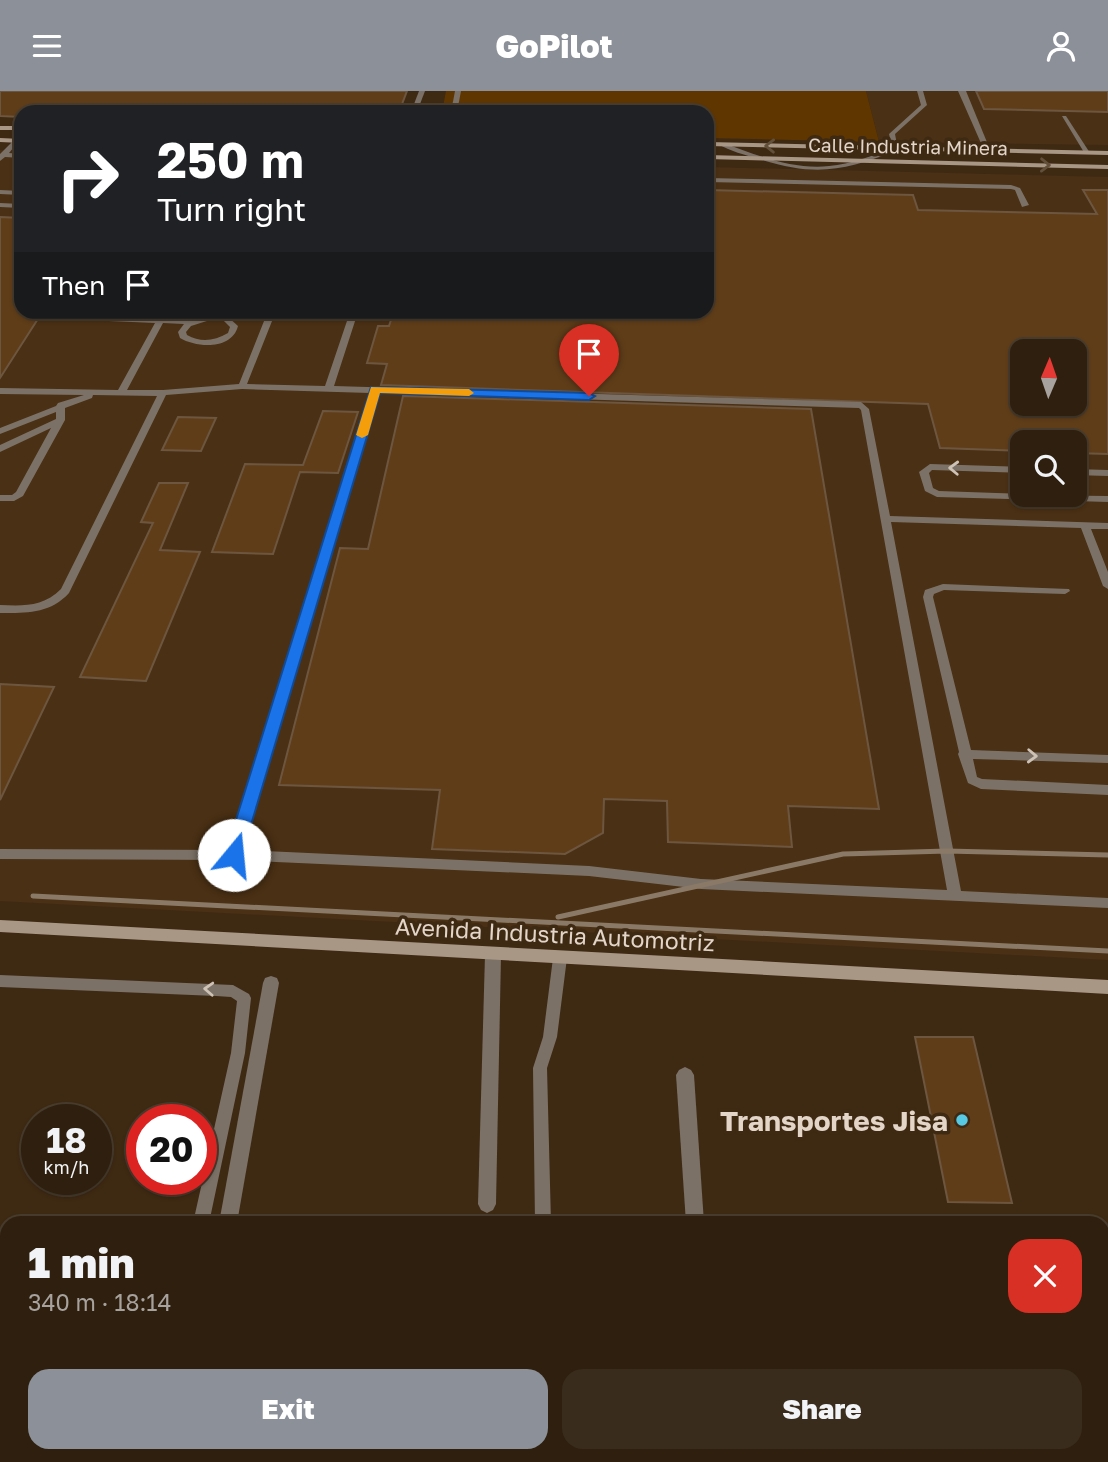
<!DOCTYPE html>
<meta charset="utf-8">
<style>
:root{--surface:#2e1f0e;--page:#3a2c1c;--text:#f1f3f6;--muted:#a7a29e;--line:#493d2e;--accent:#8c9099}
body{margin:0;font-family:"Golos Text",sans-serif;background:var(--page);color:var(--text);height:100vh;display:flex;flex-direction:column;font-size:26px;white-space:nowrap}
*{box-sizing:border-box;margin:0}
p{font-size:23px;color:var(--muted)}
.icon{flex:none;width:38px;height:38px;fill:none;stroke:currentColor;stroke-width:2;stroke-linecap:round;stroke-linejoin:round}
.map{position:relative;flex:1;overflow:hidden}
.drawer{position:absolute;left:0px;top:1125px;width:1110px;height:247px;display:flex;flex-direction:column;background:var(--surface);border-radius:21px 21px 0 0;box-shadow:0 2px 5px #0004,0 0 0 2px var(--line)}
.drawer>*{flex:none}
.top-card{position:absolute;left:14px;top:14px;width:700px;height:214px;border-radius:21px;box-shadow:0 2px 5px #0004,0 0 0 2px var(--line);background:#202124;color:#fff;overflow:hidden}
.needle{width:46px;rotate:2deg}
.fabs{position:absolute;left:1010px;top:248px;display:grid;gap:14px}
.fabs a{display:grid;place-items:center;width:77px;height:77px;border-radius:14px;background:var(--surface);box-shadow:0 2px 5px #0004,0 0 0 2px var(--line);font-size:35px}
.speed{position:absolute;left:21px;top:1013px;display:flex;gap:14px;font-size:35px;font-weight:700;text-align:center}
.speed>*{display:grid;place-content:center;width:91px;height:91px;border-radius:50%;background:var(--surface);box-shadow:0 2px 5px #0004,0 0 0 2px var(--line);line-height:1}
.speed small{font-size:18px;font-weight:400}
.speed .limit{border:10px solid #d22;background:#fff;color:#111}
.pin{position:absolute;display:grid;place-items:center;width:60px;height:60px;color:#fff;margin:-72px -30px;border-radius:50% 50% 50% 0;rotate:-45deg;box-shadow:0 0 7px #0007}
.pin .icon{rotate:45deg}
.me{position:absolute;width:77px;margin:-38px;rotate:17deg;stroke-linejoin:round;filter:drop-shadow(0 0 5px #0008)}
.turn{display:flex;align-items:center;gap:24px;height:147px;padding:0 28px;font-size:32px}
.turn .icon{width:91px;height:91px;stroke-width:2.5}
.turn b{display:block;font-size:49px;line-height:60px}
.then{display:flex;align-items:center;height:66px;padding:0 28px;background:#0003;gap:14px;font-size:26px}
.round{display:grid;place-items:center;flex:none;width:74px;height:74px;border-radius:21px;background:var(--page)}
.overview{display:flex;align-items:center;justify-content:space-between;height:119px;padding:0 28px}
h1{font-size:42px;font-weight:800;line-height:52px}
.button{display:flex;gap:14px;margin-top:auto;padding:14px 28px}
.button a{flex:1;height:80px;border-radius:21px;background:var(--accent);color:#fff;font-size:28px;font-weight:800;line-height:80px;text-align:center}
.button a+a{background:var(--page);color:var(--text)}
header{display:flex;justify-content:space-between;align-items:center;height:91px;padding:0 28px;background:var(--accent);color:#fff;font-size:32px;font-weight:800}
.map>svg:first-child{display:block}
.built{fill:#4a3014;fill-rule:evenodd}
.green{fill:#5f3600}
.building{fill:#5f3d19;stroke:#6d563f;stroke-width:2;fill-rule:evenodd}
.lines{fill:none;stroke-linecap:round;stroke-linejoin:round}
.service{fill:#7c7167;fill-rule:evenodd}
.minor{fill:#7c7167;fill-rule:evenodd}
.secondary{fill:#a99786;fill-rule:evenodd}
.rail{stroke:#8b7967;stroke-width:5}
.oneway{stroke:#63503b}
.oneway2{stroke:#cec1b5}
.route{fill:#1a73e8;stroke:#114b97;stroke-width:2}
.slow{fill:#f59e0b}
.poi-dot{fill:#57c9e3;stroke:#3e2913;stroke-width:2.5}
.labels{text-anchor:middle;dominant-baseline:central;stroke-width:7;stroke-linejoin:round;paint-order:stroke}
.far-street-label{font-size:19px;fill:#e3d5c8;stroke:#3e2913}
.street-label{font-size:23px;fill:#e3d5c8;stroke:#3e2913}
.near-poi-label{font-size:28px;font-weight:bold;fill:#e3d5c8;stroke:#3e2913;text-anchor:end}
</style>
<header><svg class="icon" aria-label="menu" viewBox="0 0 24 24"><path d="M4 6h16M4 12h16M4 18h16"/></svg>GoPilot<svg class="icon" aria-label="person" viewBox="0 0 24 24"><circle cx="12" cy="8" r="4"/><path d="M4 21q1-7 8-7t8 7"/></svg></header>
<div class="map">
<svg width="1108" height="1371" viewBox="0 0 1108 1371">
<rect width="100%" height="100%" fill="#3e2913"/>
<!-- built -->
<g class="built">
<path d="M866,0H1108V54L879,51Z"/>
<path d="M0,59L21,60V220H707V76L1108,86V869L0,810ZM1022,261H1074V313H1022ZM1022,352H1074V404H1022Z"/>
</g>
<!-- green -->
<path class="green" d="M446,0H866L879,51L707,47V21H442Z"/>
<!-- building -->
<g class="building">
<path d="M0,0H407L399,21H21V26L0,25Z"/>
<path d="M976,0H1108V21L984,18Z"/>
<path d="M707,99L913,104L918,119L1097,123L1083,99H1108V363L1074,362V352H1022V360L940,357L928,313L381,294L387,273L367,272L378,235H389L394,220H707ZM1022,261H1074V313H1022Z"/>
<path d="M0,126L21,127V220H43L0,287Z"/>
<path d="M403,305L811,318L879,718L788,715L792,756L668,751L667,710L604,708L603,742L565,763L432,758L440,699L279,694L340,457L368,458Z"/>
<path d="M323,320L358,321L338,382L300,381L273,463L212,461L245,373L303,374Z"/>
<path d="M178,326L216,327L201,360L162,359Z"/>
<path d="M159,392H188L160,459L200,461L146,590L80,586L153,432L141,431Z"/>
<path d="M0,593L54,596L0,709Z"/>
<path d="M915,946H973L1012,1112L948,1111Z"/>
</g>
<g class="lines">
<!-- service -->
<g class="service">
<path d="M419,0H425L417,21H411Z"/>
<path d="M455,0H461L457,21H451Z"/>
<path d="M917,0H923L927,14L895,43L898,59C844,80 816,86 759,68C745,64 730,60 718,53L723,52C756,64 794,79 829,75C851,73 872,65 892,57L889,43L921,14Z"/>
<path d="M1062,25H1066L1090,62L1089,63H1085Z"/>
<path d="M15,48L20,49L9,62L21,63V67L5,66L0,70V63Z"/>
<path d="M707,87L1011,94L1020,97L1029,114L1022,116L1015,99L1011,98L707,91Z"/>
<path d="M0,99L21,100V104L0,103Z"/>
<path d="M0,112L21,113V117L0,116Z"/>
<path d="M56,220H64L65,224L158,227L162,220H168L166,228C175,228 186,230 195,228C214,224 223,220 238,235C232,259 197,257 180,247L178,241L184,233L163,232L127,299H163L239,293L268,220H276L247,293L325,295L349,224L353,222L357,224L334,295L861,311L869,318L890,425L1108,432V438H1091L1108,481V498L1103,495L1081,437L891,431L961,800L1108,807V817L701,798L589,785L234,769L0,768V758L229,759L370,302L242,298L166,304L69,502C50,523 26,522 0,522V514C23,515 43,516 61,498L157,305L93,304L92,307L65,317V329L23,405L14,410H0V404H12L16,401L51,337L0,361V354L56,328V321L0,343V337L56,315L58,312L84,304L0,303V297L118,299L155,232L63,228L56,226ZM210,229L224,230L230,236L228,242C214,250 201,252 187,244L186,241L191,235ZM379,302L859,317L861,319L947,799L701,788L589,775L242,759Z"/>
<path d="M930,373L1022,376V382L932,379L929,382L933,397L939,400L1022,403V404L1108,405V411L937,406L925,400L919,381Z"/>
<path d="M1074,378L1108,379V385L1074,384Z"/>
<path d="M943,493L1069,498L1070,500L1065,503L944,499L934,503L933,506L971,659L1108,664V672L973,668L977,686L982,688L1108,694V704L981,698L968,692L958,663L959,661L923,506L925,499Z"/>
<path d="M560,861L565,863L567,867L557,946L547,977L551,1132H535L533,977L543,946L553,867L555,863Z"/>
<path d="M0,884L233,894L249,903L251,907L245,962L209,1132H193L231,962L237,910L231,906L216,905L0,896Z"/>
<path d="M0,1231L7,1232V1250L0,1249Z"/>
<path d="M0,1287L7,1288V1306L0,1305Z"/>
<path d="M143,1365H161L159,1371H141Z"/>
<path d="M519,1365H537L536,1371H518Z"/>
</g>
<!-- minor -->
<g class="minor">
<path d="M958,0H966L991,61L984,59Z"/>
<path d="M493,857L499,859L501,864L496,1113L493,1119L487,1122L481,1119L478,1113L485,864L487,859Z"/>
<path d="M271,885L277,887L279,892L237,1132H219L263,892L265,887Z"/>
<path d="M685,976L691,979L694,984L704,1132H686L676,984L679,979Z"/>
<path d="M176,1365H196L195,1371H175Z"/>
<rect x="702" y="1365" width="20" height="6"/>
</g>
<!-- secondary -->
<g class="secondary">
<rect x="0" y="35" width="21" height="4"/>
<path d="M0,47L21,48V52L0,51Z"/>
<path d="M707,51L1108,60V64L707,55Z"/>
<path d="M707,64L1108,74V78L707,68Z"/>
<path d="M0,829L1108,889V903L0,841Z"/>
</g>
<!-- rail -->
<g class="rail">
<path d="M33,805L1108,860"/>
<path d="M558,826L843,763L947,760L1108,764"/>
</g>
</g>
<!-- one-way arrows -->
<defs><path id="oneway-chevron" d="M-2-3.5L2.5 0L-2 3.5" fill="none" stroke-width="1.6" stroke-linecap="round" stroke-linejoin="round" transform="scale(1.75)"/></defs>
<g class="oneway">
<use href="#oneway-chevron" transform="translate(770 55) rotate(-179)"/>
<use href="#oneway-chevron" transform="translate(1045 74) rotate(1)"/>
</g>
<g class="oneway2">
<use href="#oneway-chevron" transform="translate(954 377) rotate(-178)"/>
<use href="#oneway-chevron" transform="translate(1032 665) rotate(2)"/>
<use href="#oneway-chevron" transform="translate(209 898) rotate(-177)"/>
</g>
<!-- route -->
<path class="route" d="M371,296L589,302L595,305L589,309L380,302L242,764L234,771L225,764Z"/>
<!-- slow -->
<path class="slow" d="M371,296L469,298L474,302L469,305L380,302L368,344L362,347L356,344Z"/>
<!-- markers -->
<circle class="poi-dot" cx="962" cy="1029" r="7"/>
<g class="labels">
<!-- far-street labels -->
<g class="far-street-label">
<text transform="translate(908 55) rotate(1)">Calle Industria Minera</text>
</g>
<!-- street labels -->
<g class="street-label">
<text transform="translate(555 843) rotate(3)">Avenida Industria Automotriz</text>
</g>
<!-- near-poi labels -->
<g class="near-poi-label">
<text x="948" y="1029">Transportes Jisa</text>
</g>
</g>
</svg>
<div class="fabs">
<a><svg class="needle" viewBox="-14 -14 28 28"><path d="M0-13l5 13h-10z" fill="#e53935"/><path d="M0 13l5-13h-10z" fill="#a7a29e"/></svg></a>
<a><svg class="icon" aria-label="search" viewBox="0 0 24 24"><circle cx="10" cy="10" r="6"/><path d="M15 15l6 6"/></svg></a>
</div>
<div class="speed"><div>18<small>km/h</small></div><div class="limit">20</div></div>
<div class="pin" style="left:589px;top:305px;background:#d93025"><svg class="icon" aria-label="arrive" viewBox="0 0 24 24"><path d="M6 21V4h12l-3 4 3 4H6"/></svg></div>
<svg class="me" style="left:234px;top:764px" viewBox="-20 -20 40 40"><circle r="19" fill="#fff"/><path d="M0-13L10 11 0 6-10 11z" fill="#1a73e8"/></svg>
<div class="top-card">
<div class="turn"><svg class="icon" aria-label="right" viewBox="0 0 24 24"><path d="M7 20v-9h11M14 6l5 5-5 5"/></svg><div><b>250 m</b>Turn right</div></div>
<div class="then">Then<svg class="icon" aria-label="arrive" viewBox="0 0 24 24"><path d="M6 21V4h12l-3 4 3 4H6"/></svg></div>
</div>
<section class="drawer">
<div class="overview"><div><h1>1 min</h1><p>340 m · 18:14</p></div><a class="round" style="background:#d93025;color:#fff"><svg class="icon" aria-label="close" viewBox="0 0 24 24"><path d="M6 6l12 12M18 6L6 18"/></svg></a></div>
<div class="button"><a>Exit</a><a>Share</a></div>
</section>
</div>
